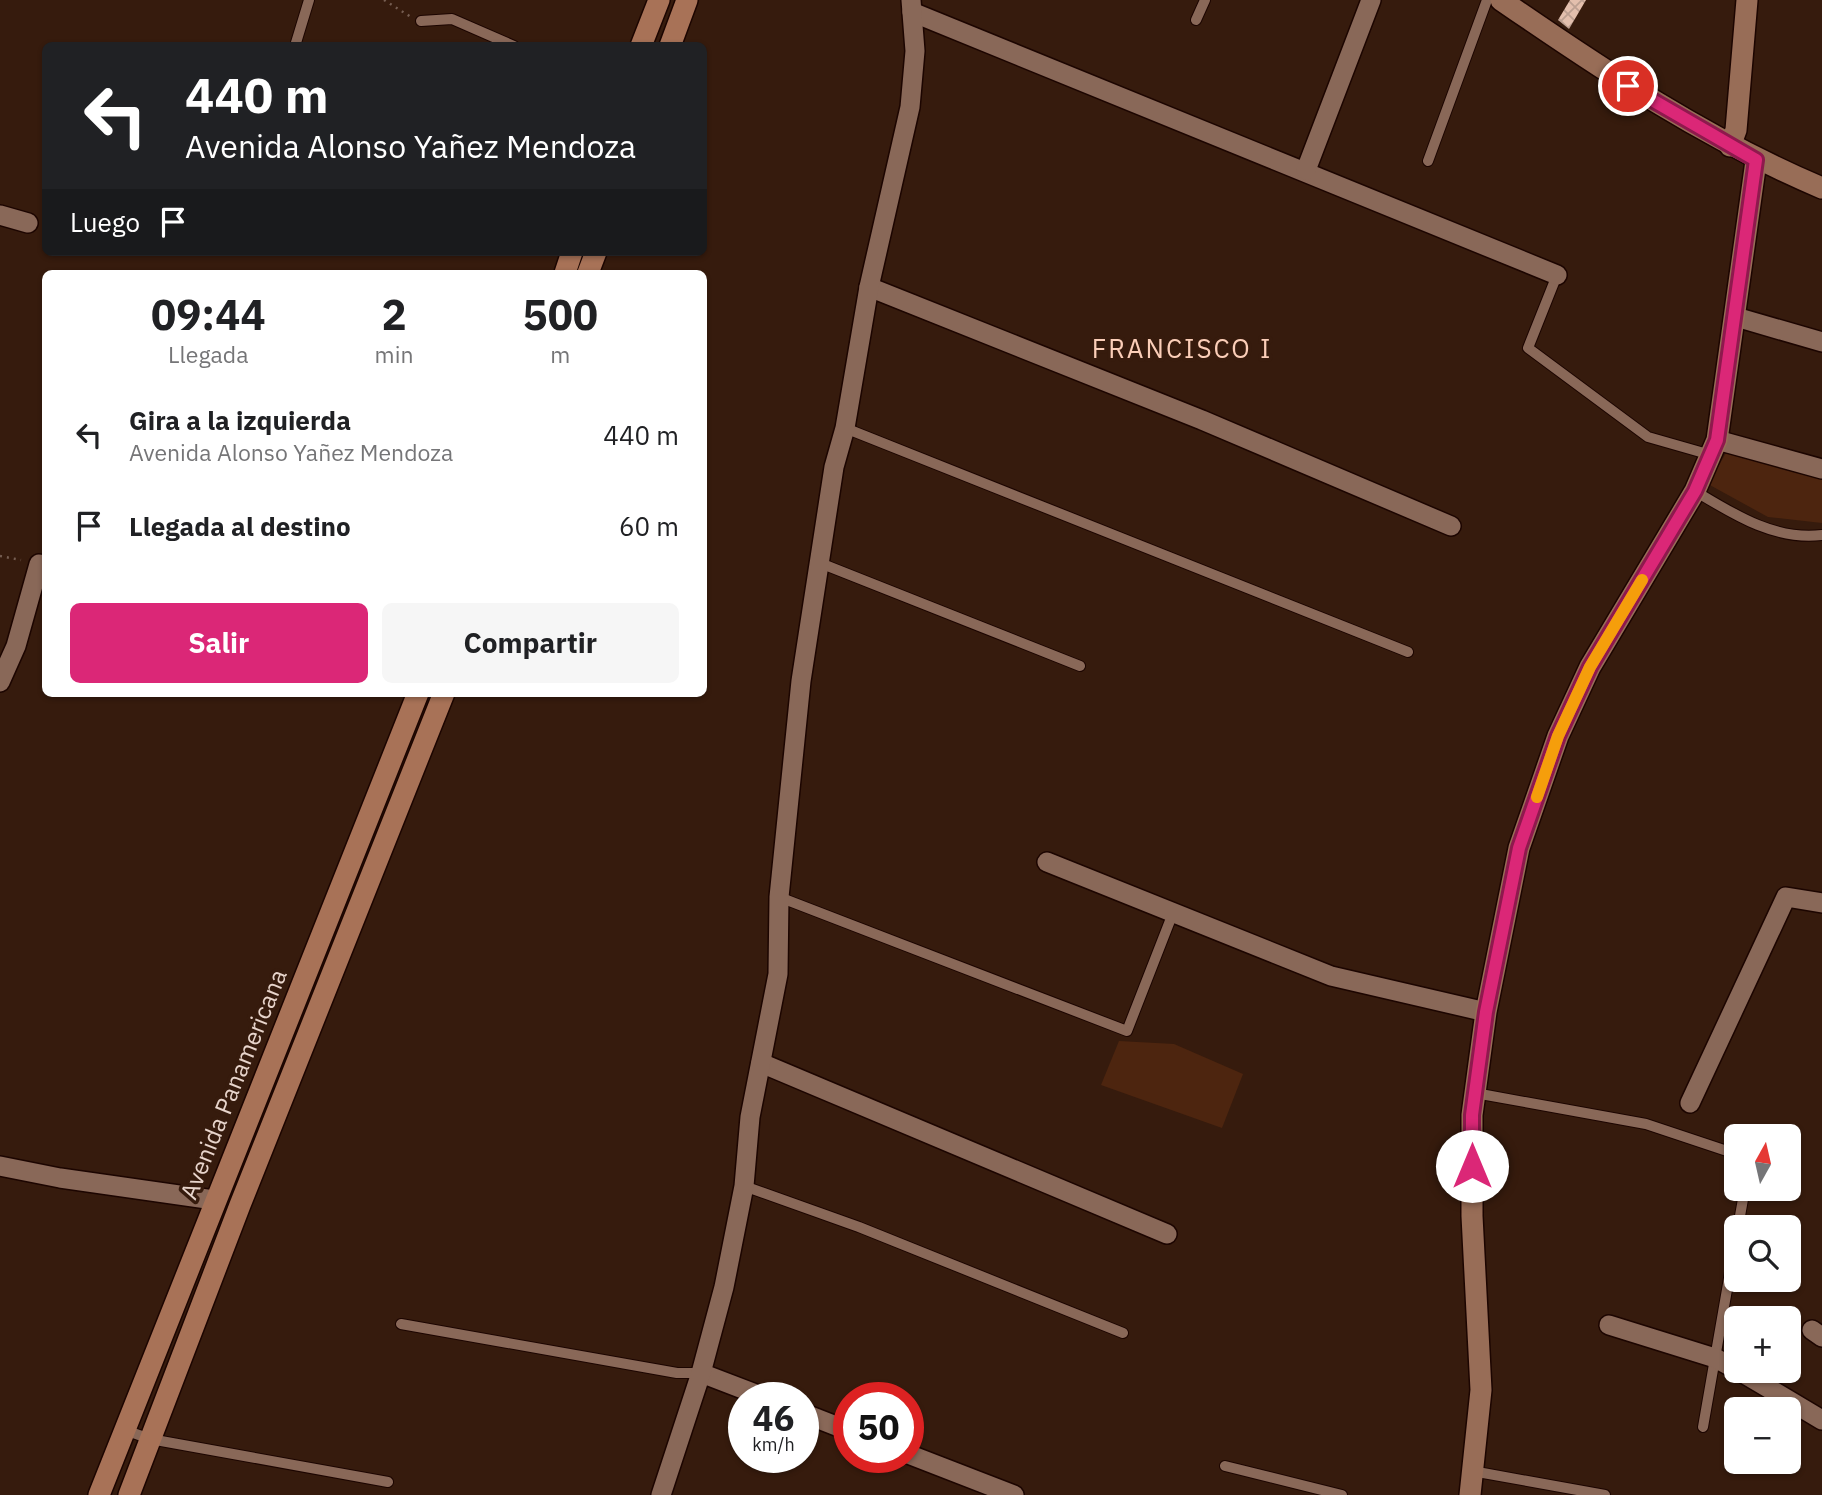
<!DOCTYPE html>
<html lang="es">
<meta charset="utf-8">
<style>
:root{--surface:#fff;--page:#f6f6f6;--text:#202124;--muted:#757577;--accent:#db2777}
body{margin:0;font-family:"IBM Plex Sans",sans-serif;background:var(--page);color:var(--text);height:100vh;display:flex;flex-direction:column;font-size:26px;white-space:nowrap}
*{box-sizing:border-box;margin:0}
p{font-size:23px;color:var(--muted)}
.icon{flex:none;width:38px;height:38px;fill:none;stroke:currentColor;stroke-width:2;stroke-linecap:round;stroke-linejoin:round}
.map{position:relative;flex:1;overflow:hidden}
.side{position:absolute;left:42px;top:270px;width:665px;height:427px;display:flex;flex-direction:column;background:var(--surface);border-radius:10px;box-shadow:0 2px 5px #0004}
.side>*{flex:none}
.top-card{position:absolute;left:42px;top:42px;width:665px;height:214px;border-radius:10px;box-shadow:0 2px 5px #0004;background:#202124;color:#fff;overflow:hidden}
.needle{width:46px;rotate:8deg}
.controls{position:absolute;left:1724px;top:1124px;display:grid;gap:14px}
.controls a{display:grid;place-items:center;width:77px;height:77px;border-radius:10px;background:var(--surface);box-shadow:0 2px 5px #0004;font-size:35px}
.speed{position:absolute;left:728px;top:1382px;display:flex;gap:14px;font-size:35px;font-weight:700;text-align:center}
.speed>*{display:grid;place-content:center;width:91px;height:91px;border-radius:50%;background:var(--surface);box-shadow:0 2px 5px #0004;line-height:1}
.speed small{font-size:18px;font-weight:400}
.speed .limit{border:10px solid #d22;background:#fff;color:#111}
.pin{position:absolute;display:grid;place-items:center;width:60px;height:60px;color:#fff;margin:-30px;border:4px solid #fff;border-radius:50%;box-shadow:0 2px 7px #0007}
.me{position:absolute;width:77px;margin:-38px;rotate:0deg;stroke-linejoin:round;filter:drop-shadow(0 0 5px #0008)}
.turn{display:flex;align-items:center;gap:24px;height:147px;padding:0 28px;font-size:32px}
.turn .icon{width:91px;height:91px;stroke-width:2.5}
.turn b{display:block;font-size:49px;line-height:60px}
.then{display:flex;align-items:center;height:66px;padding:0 28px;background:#0003;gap:14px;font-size:26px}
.eta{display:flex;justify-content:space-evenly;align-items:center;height:119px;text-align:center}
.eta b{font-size:42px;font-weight:700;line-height:49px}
.action{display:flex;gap:14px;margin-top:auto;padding:14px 28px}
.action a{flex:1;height:80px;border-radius:10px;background:var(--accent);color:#fff;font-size:28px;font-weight:700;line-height:80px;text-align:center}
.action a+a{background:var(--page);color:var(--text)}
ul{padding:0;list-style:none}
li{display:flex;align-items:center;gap:21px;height:91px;padding:0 28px}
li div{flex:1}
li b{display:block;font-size:26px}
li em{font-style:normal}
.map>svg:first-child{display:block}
.green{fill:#4d250f}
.building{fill:url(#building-cross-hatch)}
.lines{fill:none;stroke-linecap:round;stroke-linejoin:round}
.lane-casing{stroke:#1c0500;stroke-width:12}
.street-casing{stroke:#1c0500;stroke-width:22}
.secondary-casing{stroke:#1c0500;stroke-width:24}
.primary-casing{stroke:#1c0500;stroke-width:24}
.path{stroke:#765e52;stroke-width:2.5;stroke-dasharray:2 5;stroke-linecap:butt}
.lane{stroke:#896858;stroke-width:10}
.street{stroke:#896858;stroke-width:19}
.secondary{stroke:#986d57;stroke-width:21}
.primary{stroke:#a87257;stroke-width:21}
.route-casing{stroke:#8e194d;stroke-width:18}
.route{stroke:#db2777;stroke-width:12}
.slow{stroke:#f59e0b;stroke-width:12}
.labels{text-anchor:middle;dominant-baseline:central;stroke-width:7;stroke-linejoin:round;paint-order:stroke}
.street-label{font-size:24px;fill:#e8d5cc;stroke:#361b0d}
.neighbourhood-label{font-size:26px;letter-spacing:2px;fill:#fbceb8;stroke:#361b0d}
</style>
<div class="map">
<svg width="1822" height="1495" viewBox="0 0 1822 1495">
<defs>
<pattern id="building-cross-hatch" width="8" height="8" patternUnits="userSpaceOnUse" patternTransform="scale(1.75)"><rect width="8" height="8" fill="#e3bfad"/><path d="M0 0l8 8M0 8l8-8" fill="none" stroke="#bc9f91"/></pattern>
</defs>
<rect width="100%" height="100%" fill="#361b0d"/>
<!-- green -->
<g class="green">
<path d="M1726,453L1822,479V523L1768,517L1708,484Z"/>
<path d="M1119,1041L1174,1044L1243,1074L1222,1128L1101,1085Z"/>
</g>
<!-- building -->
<path class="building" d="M1570,0H1586L1569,29L1558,20Z"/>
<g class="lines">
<defs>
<g id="lane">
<path d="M1196,20L1205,0"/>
<path d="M421,21L452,19L514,46"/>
<path d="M295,46L309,0"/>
<path d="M1428,161L1487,0"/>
<path d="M1557,275L1528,348L1648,437L1711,455"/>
<path d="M845,428L1408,652"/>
<path d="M1695,491C1733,514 1775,541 1822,535"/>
<path d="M820,563L1080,666"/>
<path d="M779,897L1127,1031L1173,913"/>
<path d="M1475,1093L1646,1124L1736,1154"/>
<path d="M744,1186L859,1227L1123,1333"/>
<path d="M1738,1227L1745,1188"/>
<path d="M401,1324L677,1373H701"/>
<path d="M1703,1427L1736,1238"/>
<path d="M125,1430L150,1439L388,1482"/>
<path d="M1225,1466L1342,1495"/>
<path d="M1472,1471L1605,1495"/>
</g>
<g id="street">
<path d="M912,12L1557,275"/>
<path d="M1306,170L1371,0"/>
<path d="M0,215L28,223"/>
<path d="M869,287L1202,420L1451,526"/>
<path d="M1736,317L1822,342"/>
<path d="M1717,440L1822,469"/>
<path d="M0,682L16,646L39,564"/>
<path d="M1047,862L1331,976L1486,1012"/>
<path d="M761,1063L1167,1234"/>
<path d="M1690,1103L1786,897L1822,903"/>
<path d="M0,1166L60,1178L214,1200"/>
<path d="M1609,1325L1715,1358L1736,1369"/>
<path d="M1812,1330L1822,1337"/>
<path d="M1738,1370L1822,1420"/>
<path d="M701,1373L766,1398"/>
<path d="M803,1413L849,1431"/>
<path d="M908,1454L1014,1495"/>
<path d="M661,1495L701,1373L724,1287L744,1186L750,1117L778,974L779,897L801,681L834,467L845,428L869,287L910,107L915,51L911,0"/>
</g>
<g id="secondary">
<path d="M1501,0C1604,71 1706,139 1822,188"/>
<path d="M1730,146L1736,130L1747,0"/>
<path d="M1470,1495L1481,1390L1472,1216V1115L1486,1012L1519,848L1558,736L1590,667L1695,491L1717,440L1756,161"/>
</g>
<g id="primary">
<path d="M641,46L659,0"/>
<path d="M670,46L687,0"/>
<path d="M565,273L572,252"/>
<path d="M588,273L596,252"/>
<path d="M99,1495L418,693"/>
<path d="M129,1495L240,1205L444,693"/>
</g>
</defs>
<!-- lane casing -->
<use href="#lane" class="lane-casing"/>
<!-- street casing -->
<use href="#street" class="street-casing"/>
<!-- secondary casing -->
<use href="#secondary" class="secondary-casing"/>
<!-- primary casing -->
<use href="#primary" class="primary-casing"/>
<!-- path -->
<g class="path">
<path d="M384,0L411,17"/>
<path d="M0,556L21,560"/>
</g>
<!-- lane -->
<use href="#lane" class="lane"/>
<!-- street -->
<use href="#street" class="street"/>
<!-- secondary -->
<use href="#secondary" class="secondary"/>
<!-- primary -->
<use href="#primary" class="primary"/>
</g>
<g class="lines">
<defs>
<path id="route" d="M1472,1166V1115L1486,1012L1519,848L1558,736L1590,667L1695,491L1717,440L1756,160L1628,86"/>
</defs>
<!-- route casing -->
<use href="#route" class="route-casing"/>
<!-- route -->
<use href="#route" class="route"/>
<!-- slow -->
<path class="slow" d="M1537,797L1558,736L1590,667L1642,580"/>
</g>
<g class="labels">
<!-- street labels -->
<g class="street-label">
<text transform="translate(233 1084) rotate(-68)">Avenida Panamericana</text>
</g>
<!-- neighbourhood labels -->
<g class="neighbourhood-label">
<text x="1182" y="348">FRANCISCO I</text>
</g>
</g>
</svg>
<div class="controls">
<a><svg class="needle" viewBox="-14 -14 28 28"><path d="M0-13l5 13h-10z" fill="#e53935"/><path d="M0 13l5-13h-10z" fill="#757577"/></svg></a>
<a><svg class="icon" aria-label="search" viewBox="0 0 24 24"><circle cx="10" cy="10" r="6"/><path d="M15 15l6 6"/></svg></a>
<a>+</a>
<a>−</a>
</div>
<div class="speed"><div>46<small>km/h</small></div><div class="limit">50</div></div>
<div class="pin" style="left:1628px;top:86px;background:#d93025"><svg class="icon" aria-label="arrive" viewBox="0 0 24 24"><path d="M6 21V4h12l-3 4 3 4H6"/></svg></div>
<svg class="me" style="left:1472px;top:1166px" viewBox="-20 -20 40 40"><circle r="19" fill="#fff"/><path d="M0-13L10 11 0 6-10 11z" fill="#db2777"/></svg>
<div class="top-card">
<div class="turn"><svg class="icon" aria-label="left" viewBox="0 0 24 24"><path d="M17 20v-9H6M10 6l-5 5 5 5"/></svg><div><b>440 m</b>Avenida Alonso Yañez Mendoza</div></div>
<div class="then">Luego<svg class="icon" aria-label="arrive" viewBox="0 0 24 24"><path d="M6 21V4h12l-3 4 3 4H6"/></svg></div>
</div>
<section class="side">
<div class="eta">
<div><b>09:44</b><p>Llegada</p></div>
<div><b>2</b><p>min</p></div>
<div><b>500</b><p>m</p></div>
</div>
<ul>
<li><svg class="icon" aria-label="left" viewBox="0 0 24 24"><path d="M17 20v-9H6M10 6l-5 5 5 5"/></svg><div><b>Gira a la izquierda</b><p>Avenida Alonso Yañez Mendoza</p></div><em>440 m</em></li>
<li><svg class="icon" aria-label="arrive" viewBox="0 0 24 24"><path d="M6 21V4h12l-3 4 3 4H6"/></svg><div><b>Llegada al destino</b></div><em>60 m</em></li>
</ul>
<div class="action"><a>Salir</a><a>Compartir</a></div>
</section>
</div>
